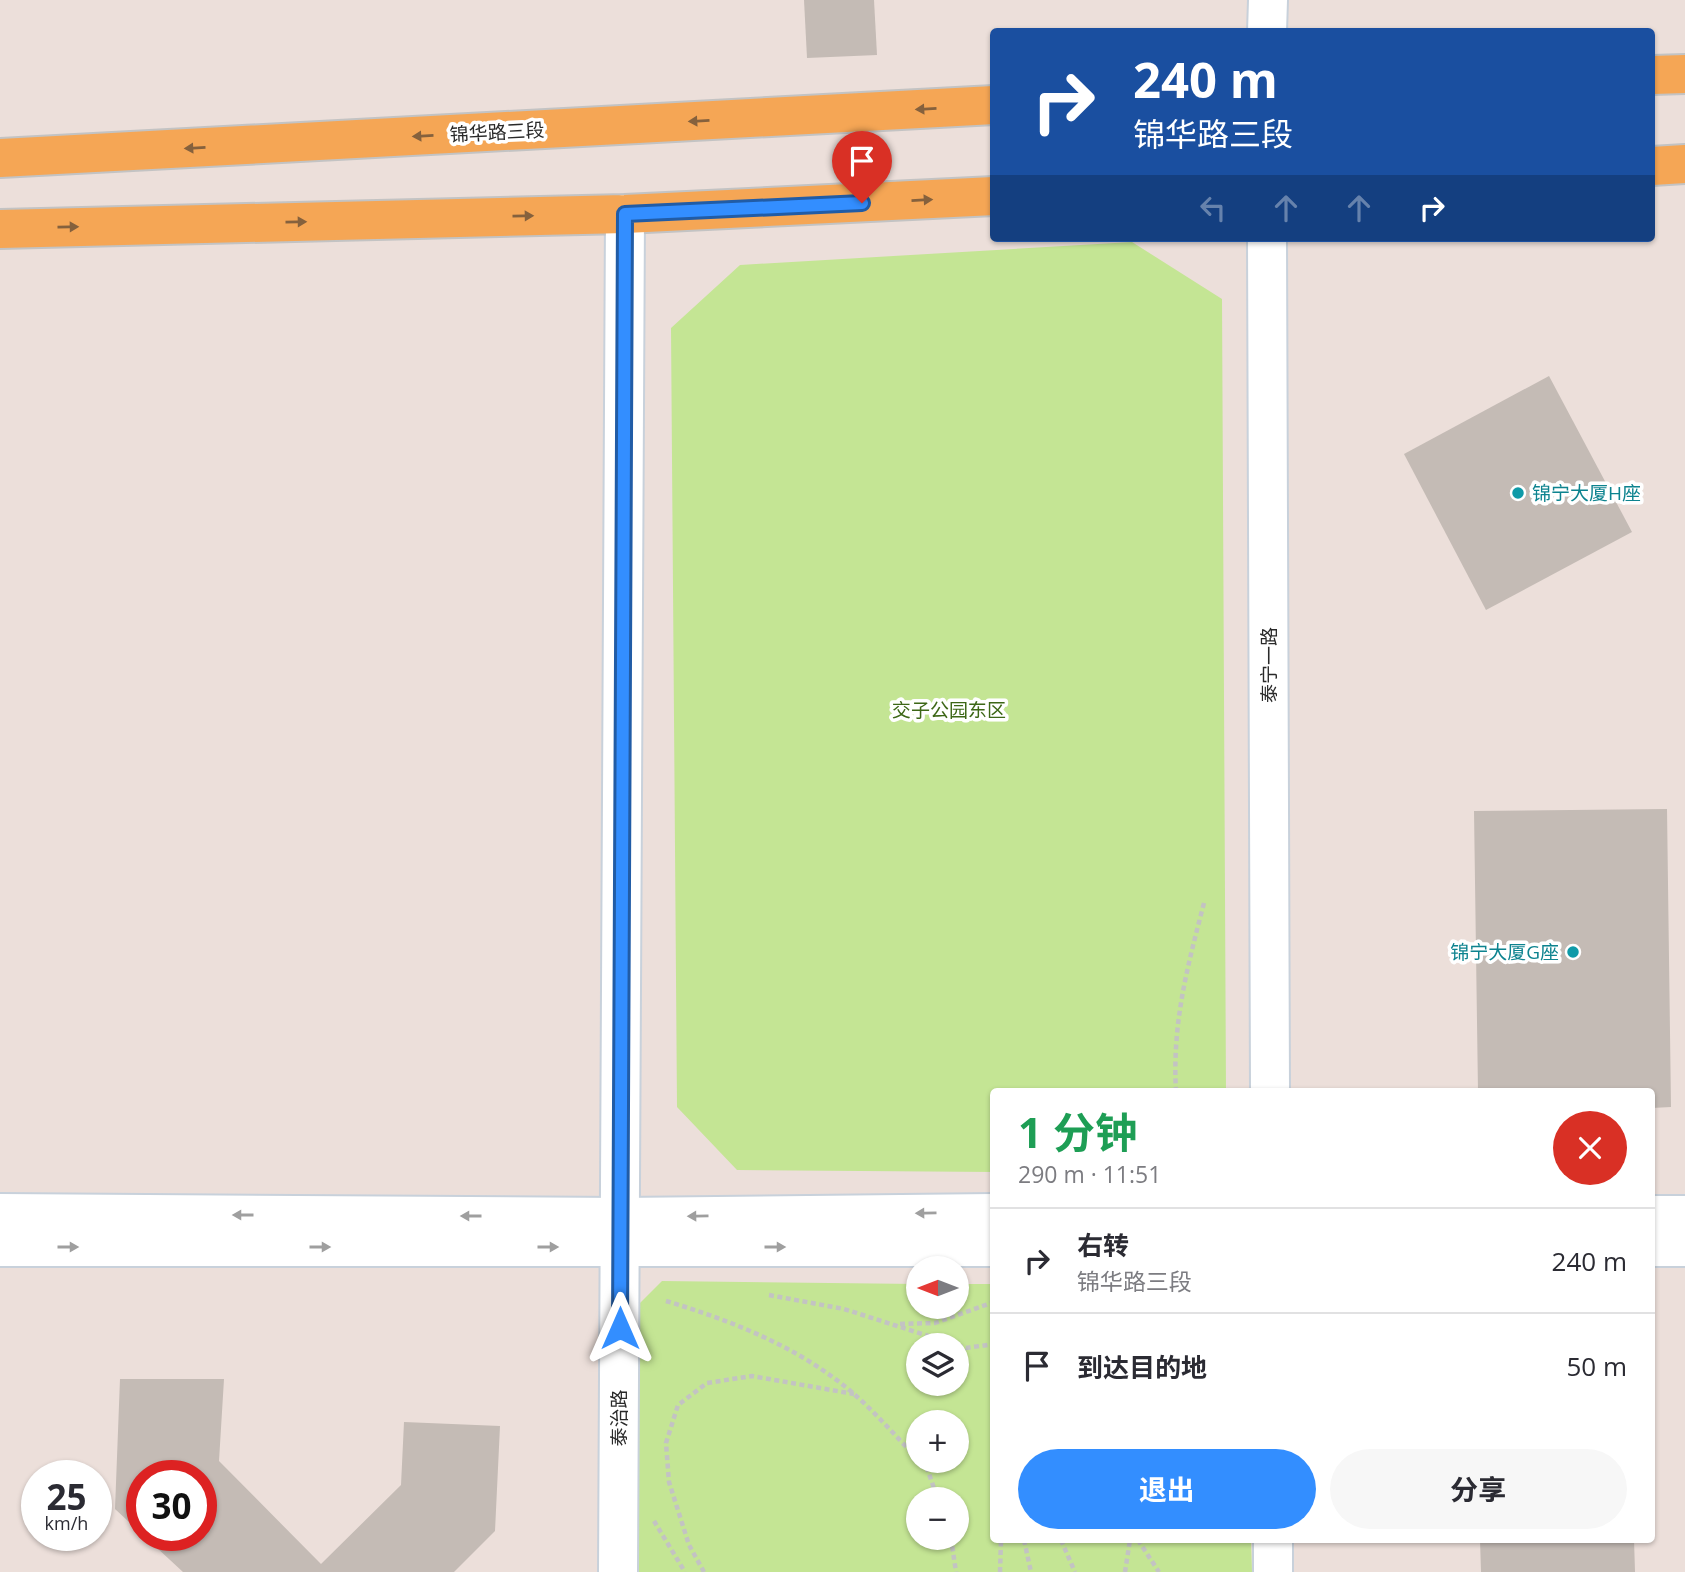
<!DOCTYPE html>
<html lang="zh">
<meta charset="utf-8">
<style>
:root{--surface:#fff;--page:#f7f7f7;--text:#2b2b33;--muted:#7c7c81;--line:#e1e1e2;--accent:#338eff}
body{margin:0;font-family:"Open Sans","Noto Sans SC",sans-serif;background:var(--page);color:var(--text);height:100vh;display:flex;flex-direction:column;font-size:26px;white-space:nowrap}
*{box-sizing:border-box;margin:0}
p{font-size:23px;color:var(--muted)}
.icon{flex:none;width:38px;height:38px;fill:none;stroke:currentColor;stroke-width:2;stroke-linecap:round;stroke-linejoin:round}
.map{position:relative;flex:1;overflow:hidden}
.details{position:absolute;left:990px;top:1088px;width:665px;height:455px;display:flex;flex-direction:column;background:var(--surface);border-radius:7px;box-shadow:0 2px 5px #0004}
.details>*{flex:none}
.guide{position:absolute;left:990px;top:28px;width:665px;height:214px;border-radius:7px;box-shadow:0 2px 5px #0004;background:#1a4fa0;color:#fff;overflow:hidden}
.needle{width:46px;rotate:270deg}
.fabs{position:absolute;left:906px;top:1256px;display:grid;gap:14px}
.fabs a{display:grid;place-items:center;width:63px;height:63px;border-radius:50%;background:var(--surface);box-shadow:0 2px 5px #0004;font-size:35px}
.speed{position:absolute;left:21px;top:1460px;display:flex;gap:14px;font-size:35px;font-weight:700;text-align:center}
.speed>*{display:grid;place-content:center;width:91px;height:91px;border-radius:50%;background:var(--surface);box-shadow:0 2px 5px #0004;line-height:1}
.speed small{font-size:18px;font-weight:400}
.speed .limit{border:10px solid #d22;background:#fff;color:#111}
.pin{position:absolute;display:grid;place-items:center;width:60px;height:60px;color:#fff;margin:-72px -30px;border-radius:50% 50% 50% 0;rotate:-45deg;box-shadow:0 0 7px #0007}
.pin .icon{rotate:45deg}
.me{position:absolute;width:77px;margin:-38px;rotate:0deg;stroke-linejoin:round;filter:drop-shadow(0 0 5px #0008)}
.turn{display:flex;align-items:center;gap:24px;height:147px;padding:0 28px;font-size:32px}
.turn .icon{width:91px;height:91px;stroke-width:2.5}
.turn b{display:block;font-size:49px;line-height:60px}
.lanes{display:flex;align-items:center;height:66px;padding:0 28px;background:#0003;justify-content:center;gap:35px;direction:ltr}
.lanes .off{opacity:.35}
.round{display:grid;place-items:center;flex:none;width:74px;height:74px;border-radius:37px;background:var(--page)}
.head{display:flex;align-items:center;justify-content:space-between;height:119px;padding:0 28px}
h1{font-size:42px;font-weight:700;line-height:52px;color:#1e9e55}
.action{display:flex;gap:14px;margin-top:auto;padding:14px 28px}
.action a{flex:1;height:80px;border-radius:42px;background:var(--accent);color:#fff;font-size:28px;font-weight:700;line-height:80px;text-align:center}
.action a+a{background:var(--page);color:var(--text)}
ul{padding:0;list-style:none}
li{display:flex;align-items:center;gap:21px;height:105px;padding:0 28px;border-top:2px solid var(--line)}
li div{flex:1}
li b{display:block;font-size:26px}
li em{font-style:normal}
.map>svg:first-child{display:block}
.green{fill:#c4e594;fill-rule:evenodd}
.building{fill:#c4bbb5}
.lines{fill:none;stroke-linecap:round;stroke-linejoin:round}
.minor-casing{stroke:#c8d1db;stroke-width:42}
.major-casing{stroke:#c3c3c3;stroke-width:42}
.path{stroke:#c3c3c3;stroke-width:4.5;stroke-dasharray:5 3.5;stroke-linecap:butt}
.minor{stroke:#fff;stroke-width:38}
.major{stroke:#f5a655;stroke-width:38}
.oneway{fill:#85613d}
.oneway2{fill:#9f9f9f}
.route-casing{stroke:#215ca6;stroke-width:18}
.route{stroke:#338eff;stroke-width:12}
.culture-dot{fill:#0f9aa8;stroke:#fff;stroke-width:2.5}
.labels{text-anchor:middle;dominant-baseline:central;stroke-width:7;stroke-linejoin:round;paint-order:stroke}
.street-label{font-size:19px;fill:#292929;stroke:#fff}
.culture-label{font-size:19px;fill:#0d838f;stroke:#fff;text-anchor:start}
.park-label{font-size:19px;fill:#3d6717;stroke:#fff}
</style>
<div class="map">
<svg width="1685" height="1572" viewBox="0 0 1685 1572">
<rect width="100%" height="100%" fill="#ecdfda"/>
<!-- green -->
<g class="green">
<path d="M1132,242L1222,299L1226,1092H994V1172L737,1170L677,1107L671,328L740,265Z"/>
<path d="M662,1281L919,1284V1307H957V1284H994V1540H1251L1252,1572H634L635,1308ZM919,1346H957V1384H919ZM919,1423H957V1461H919ZM919,1500H957V1538H919Z"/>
</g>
<!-- building -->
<g class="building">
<path d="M804,0H874L877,55L807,58Z"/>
<path d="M1549,376L1632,532L1486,610L1404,454Z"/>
<path d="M1667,809L1671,1107L1652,1108V1092H1478L1474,811Z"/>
<path d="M120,1379H224L219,1461L321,1564L401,1485L404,1422L500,1426L495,1531L454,1572H183L143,1535H201V1475H142V1534L115,1509Z"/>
<path d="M1480,1540H1634L1635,1572H1481Z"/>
</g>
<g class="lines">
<defs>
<g id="minor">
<path d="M1267,32L1268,0"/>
<path d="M1267,238L1270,1092"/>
<path d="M0,1213L621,1217L994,1213"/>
<path d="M1652,1215H1685"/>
<path d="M0,1247H994"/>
<path d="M1652,1247H1685"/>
<path d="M1273,1540V1572"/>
<path d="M618,1572L625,214"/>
</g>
<g id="major">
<path d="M1652,75L1685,74"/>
<path d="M0,158L994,105"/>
<path d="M1652,166L1685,164"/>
<path d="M0,229L625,214L994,196"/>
</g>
</defs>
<!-- minor casing -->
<use href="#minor" class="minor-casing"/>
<!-- major casing -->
<use href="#major" class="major-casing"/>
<!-- path -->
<g class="path">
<path d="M1176,1092C1172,1024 1187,968 1204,903"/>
<path d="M769,1295L844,1309L966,1348L994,1344"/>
<path d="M666,1301C733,1321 801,1348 854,1394C877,1414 897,1438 919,1460"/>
<path d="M900,1324L935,1323L994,1302"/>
<path d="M920,1461L927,1468L938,1500"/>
<path d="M654,1521L685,1572"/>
<path d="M951,1538L956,1572"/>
<path d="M1024,1540L1031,1572"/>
<path d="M1061,1540L1075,1572"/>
<path d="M1138,1540L1159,1572"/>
<path d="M704,1572L689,1545L669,1482L666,1443L678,1405L707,1383L752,1376L854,1394"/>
<path d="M1000,1572L1001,1540"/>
<path d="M1125,1572L1130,1540"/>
</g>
<!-- minor -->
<use href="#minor" class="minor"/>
<!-- major -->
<use href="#major" class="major"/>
</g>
<!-- one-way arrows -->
<defs><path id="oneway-solid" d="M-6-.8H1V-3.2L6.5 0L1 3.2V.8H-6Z" transform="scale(1.75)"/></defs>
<g class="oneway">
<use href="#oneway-solid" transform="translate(926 109) rotate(177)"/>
<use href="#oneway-solid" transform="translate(699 121) rotate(177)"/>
<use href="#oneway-solid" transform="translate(423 136) rotate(177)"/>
<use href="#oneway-solid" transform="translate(195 148) rotate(177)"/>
<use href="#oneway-solid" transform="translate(922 200) rotate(-3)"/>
<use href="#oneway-solid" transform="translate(523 216) rotate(-1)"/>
<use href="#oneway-solid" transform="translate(296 222) rotate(-1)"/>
<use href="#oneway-solid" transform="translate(68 227) rotate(-1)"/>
</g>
<g class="oneway2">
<use href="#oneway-solid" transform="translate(926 1213) rotate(179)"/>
<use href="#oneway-solid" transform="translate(243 1215) rotate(-180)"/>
<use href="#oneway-solid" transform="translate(471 1216) rotate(-180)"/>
<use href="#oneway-solid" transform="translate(698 1216) rotate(179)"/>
<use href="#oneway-solid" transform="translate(68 1247)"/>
<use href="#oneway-solid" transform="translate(320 1247)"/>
<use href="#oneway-solid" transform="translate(548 1247)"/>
<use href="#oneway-solid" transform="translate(775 1247)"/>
</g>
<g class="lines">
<defs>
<path id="route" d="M620,1328L625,214L862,203"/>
</defs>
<!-- route casing -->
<use href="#route" class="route-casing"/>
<!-- route -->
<use href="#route" class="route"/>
</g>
<!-- markers -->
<g class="culture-dot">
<circle cx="1518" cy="493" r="7"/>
<circle cx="1573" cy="952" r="7"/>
</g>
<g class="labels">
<!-- street labels -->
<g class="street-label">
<text transform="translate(497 132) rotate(-3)">锦华路三段</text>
<text transform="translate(1269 665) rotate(-90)">泰宁一路</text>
<text transform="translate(619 1418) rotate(-90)">泰治路</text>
</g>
<!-- culture labels -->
<g class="culture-label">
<text x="1532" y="493">锦宁大厦H座</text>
<text x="1559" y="952" text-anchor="end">锦宁大厦G座</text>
</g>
<!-- park labels -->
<g class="park-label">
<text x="949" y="710">交子公园东区</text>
</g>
</g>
</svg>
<div class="fabs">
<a><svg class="needle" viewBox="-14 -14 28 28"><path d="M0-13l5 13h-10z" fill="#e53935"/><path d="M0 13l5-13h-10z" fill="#7c7c81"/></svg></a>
<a><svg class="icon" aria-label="layers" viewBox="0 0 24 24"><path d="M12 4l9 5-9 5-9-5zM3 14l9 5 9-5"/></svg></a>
<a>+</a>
<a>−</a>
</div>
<div class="speed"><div>25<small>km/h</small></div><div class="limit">30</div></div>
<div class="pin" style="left:862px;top:203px;background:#d93025"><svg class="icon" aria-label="arrive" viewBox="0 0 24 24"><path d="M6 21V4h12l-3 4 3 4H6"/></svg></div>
<svg class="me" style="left:620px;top:1328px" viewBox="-20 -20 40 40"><path d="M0-17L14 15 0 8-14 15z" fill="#338eff" stroke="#fff" stroke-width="4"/></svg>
<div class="guide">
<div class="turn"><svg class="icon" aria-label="right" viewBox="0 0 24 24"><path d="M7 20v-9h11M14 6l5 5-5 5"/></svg><div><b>240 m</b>锦华路三段</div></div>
<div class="lanes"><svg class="icon off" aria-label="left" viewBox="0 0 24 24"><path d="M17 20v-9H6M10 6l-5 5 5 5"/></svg><svg class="icon off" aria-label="ahead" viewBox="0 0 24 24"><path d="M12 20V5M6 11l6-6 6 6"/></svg><svg class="icon off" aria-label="ahead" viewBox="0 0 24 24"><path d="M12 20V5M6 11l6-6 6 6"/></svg><svg class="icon" aria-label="right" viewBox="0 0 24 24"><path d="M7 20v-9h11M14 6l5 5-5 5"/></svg></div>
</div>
<section class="details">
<div class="head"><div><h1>1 分钟</h1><p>290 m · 11:51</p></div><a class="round" style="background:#d93025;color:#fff"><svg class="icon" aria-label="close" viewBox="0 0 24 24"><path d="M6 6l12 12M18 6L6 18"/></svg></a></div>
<ul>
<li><svg class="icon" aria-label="right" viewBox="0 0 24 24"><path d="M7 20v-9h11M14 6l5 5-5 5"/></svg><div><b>右转</b><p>锦华路三段</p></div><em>240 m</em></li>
<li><svg class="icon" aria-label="arrive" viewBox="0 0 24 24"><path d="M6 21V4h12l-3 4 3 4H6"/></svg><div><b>到达目的地</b></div><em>50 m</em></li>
</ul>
<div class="action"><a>退出</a><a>分享</a></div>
</section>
</div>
